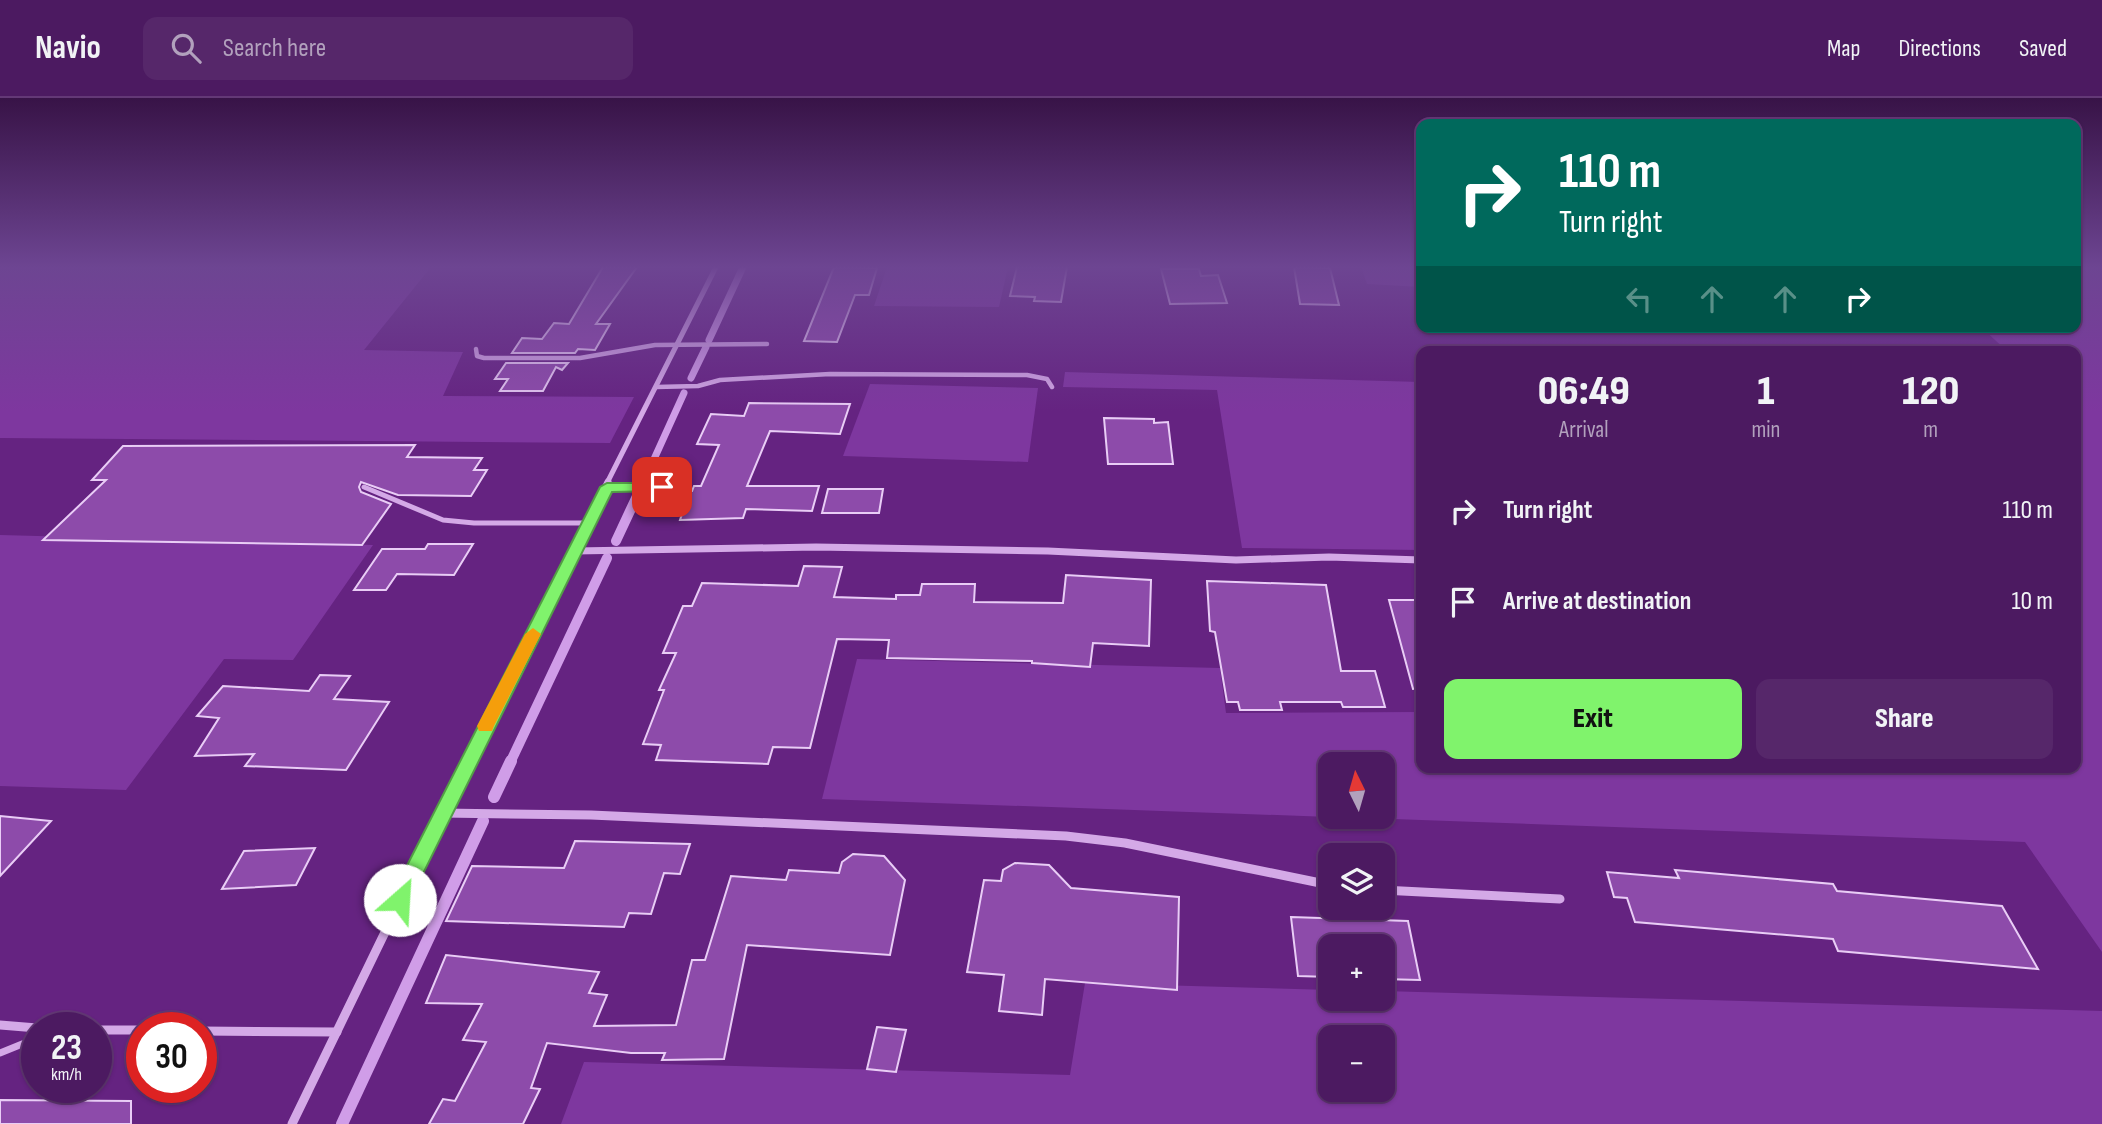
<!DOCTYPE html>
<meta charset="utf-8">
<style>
:root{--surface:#4c1a61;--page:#56276a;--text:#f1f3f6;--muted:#b2a1bd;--line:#633876;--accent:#80f36c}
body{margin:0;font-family:"Sofia Sans Condensed",sans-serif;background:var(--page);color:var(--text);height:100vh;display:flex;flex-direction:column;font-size:26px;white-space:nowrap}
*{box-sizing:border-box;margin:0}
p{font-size:23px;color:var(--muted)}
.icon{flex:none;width:38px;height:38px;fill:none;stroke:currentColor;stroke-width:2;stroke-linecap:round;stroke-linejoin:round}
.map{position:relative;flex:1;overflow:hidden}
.drawer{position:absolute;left:1416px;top:248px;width:665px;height:427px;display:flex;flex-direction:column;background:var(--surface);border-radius:14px;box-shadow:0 2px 5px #0004,0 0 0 2px var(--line)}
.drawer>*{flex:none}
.banner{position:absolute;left:1416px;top:21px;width:665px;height:214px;border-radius:14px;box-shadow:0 2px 5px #0004,0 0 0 2px var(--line);background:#00695c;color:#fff;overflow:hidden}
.needle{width:46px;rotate:355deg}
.controls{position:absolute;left:1318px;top:654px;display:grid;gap:14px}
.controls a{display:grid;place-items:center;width:77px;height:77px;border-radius:14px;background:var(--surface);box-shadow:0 2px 5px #0004,0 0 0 2px var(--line);font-size:35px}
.speed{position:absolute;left:21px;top:914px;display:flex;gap:14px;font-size:35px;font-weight:700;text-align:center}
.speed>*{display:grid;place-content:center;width:91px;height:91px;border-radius:50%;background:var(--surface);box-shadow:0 2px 5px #0004,0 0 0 2px var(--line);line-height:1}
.speed small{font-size:18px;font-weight:400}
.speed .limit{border:10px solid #d22;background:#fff;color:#111}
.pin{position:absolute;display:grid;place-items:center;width:60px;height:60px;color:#fff;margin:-30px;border-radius:14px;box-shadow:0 4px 10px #0006}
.me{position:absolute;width:77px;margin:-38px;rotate:26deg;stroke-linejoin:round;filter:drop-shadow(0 0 5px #0008)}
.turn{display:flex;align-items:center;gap:24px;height:147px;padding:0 28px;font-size:32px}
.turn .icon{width:91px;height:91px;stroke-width:2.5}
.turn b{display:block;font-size:49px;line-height:60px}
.lanes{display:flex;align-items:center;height:66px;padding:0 28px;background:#0003;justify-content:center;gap:35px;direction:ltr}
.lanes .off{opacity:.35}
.eta{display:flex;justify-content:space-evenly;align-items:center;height:119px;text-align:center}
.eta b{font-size:42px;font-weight:800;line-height:49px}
.cta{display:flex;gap:14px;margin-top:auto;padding:14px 28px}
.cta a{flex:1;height:80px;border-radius:14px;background:var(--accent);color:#111;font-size:28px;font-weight:800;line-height:80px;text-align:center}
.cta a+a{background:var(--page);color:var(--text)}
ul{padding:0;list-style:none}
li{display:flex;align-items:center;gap:21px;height:91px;padding:0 28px}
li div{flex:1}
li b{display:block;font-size:26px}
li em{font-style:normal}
header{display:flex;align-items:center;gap:42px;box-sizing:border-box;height:98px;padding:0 35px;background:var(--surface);border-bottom:2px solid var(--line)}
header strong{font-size:33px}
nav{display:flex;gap:38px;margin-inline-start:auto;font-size:24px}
.search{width:490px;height:63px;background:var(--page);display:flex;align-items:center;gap:18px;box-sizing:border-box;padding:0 24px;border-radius:14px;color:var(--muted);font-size:26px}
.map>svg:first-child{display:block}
.green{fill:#7e379f;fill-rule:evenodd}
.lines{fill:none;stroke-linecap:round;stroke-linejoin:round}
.stream-far2{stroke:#d09de8;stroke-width:7}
.stream-far1{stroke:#d09de8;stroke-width:10}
.stream{stroke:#d09de8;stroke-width:12}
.building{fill:#8d4baa;stroke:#e9cdf6;stroke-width:2}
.service-far2{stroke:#d4a9e7;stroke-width:4.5}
.service-far1{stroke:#d4a9e7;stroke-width:5}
.service{stroke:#d4a9e7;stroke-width:7}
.minor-far2{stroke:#d4a9e7;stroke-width:5}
.minor-far1{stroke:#d4a9e7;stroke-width:7}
.minor{stroke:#d4a9e7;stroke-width:9}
.route{fill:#80f36c;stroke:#539e46;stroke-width:2}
.slow{fill:#f59e0b}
</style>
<header>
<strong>Navio</strong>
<div class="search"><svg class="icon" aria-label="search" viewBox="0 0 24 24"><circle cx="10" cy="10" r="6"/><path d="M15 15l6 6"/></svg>Search here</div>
<nav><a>Map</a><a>Directions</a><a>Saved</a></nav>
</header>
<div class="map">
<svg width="2102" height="1026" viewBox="0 0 2102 1026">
<rect width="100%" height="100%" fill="#652381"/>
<!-- green -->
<g class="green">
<path d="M0,169H431L364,252L463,254L443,298L634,299L610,345L0,340Z"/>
<path d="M887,169H1008L999,209L874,208Z"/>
<path d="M1361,169H1421V189L1367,186Z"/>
<path d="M2076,169H2102V854L2025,744L1337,719H1382V667H1330V719L822,701L857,561L1220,570L1226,615L1421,614V670H2076V254H2008L1981,229H2076Z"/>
<path d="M1065,274L1421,284V452L1242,450L1217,292L1063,289Z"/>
<path d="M870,286L1038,290L1028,364L843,358Z"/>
<path d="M0,437L373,447L293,562L224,561L126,692L0,688Z"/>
<path d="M1085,885L1330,892V901H1382L1383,893L2102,913V1026H561L584,964L1070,977ZM1330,940H1382V992H1330Z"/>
</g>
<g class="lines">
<!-- stream-far2 -->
<g class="stream-far2">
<path d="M709,242L743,169"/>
<path d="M691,280L706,249"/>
<path d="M645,381L684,295"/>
</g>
<!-- stream-far1 -->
<g class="stream-far1">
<path d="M616,443L637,398"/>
<path d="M510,665L607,460"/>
</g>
<!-- stream -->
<g class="stream">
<path d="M494,699L511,663"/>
<path d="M342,1026L483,723"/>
</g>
</g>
<!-- building -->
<g class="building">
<path d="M603,169H637L596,226H610L595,252L578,251L575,255H512L522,240L542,241L554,225L569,226Z"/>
<path d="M834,169L877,170L869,197H855L837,244L804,243Z"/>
<path d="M1017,169H1067L1061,204L1034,203L1035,199L1010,198Z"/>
<path d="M1294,169L1330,170L1339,207L1300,206Z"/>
<path d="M1161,171H1199L1201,178L1218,177L1227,205L1170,206Z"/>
<path d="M506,265H568L562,272L556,269L543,293H500L508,281H495Z"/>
<path d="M749,305L850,306L840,336L770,333L747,388H819L812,413L746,411L743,420L680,422L684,410H682V394L692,393L694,388H701L719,347L697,346L711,316L744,318Z"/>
<path d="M1104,320L1154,321V325L1168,324L1173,366H1108Z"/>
<path d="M415,347L407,359L482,360L474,372H487L471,398L398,397L361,384L359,389L361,394L391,406L362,447L43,442L106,382H92L123,348Z"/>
<path d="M828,391H883L879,415H822Z"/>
<path d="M428,446H473L454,477L397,476L386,492H354L382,451H425Z"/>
<path d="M804,468L842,469L834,499L896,501V497H920L922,486H975L974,504L1063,505L1066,477L1151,482L1149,548L1093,545L1090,569L1032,565V563L887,560L889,542L837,541L810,650L773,649L768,666L656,662L661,647L643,646L664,592H659L676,555H663L683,508H692L702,485L798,488Z"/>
<path d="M1207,483L1326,487L1341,573H1375L1385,609H1343L1341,604H1280L1282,612H1240L1238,604H1227L1215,534L1210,533Z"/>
<path d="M1389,502H1421V590L1413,591Z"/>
<path d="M320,577L350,578L334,601L389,604L346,672L245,668L254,656L195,658L219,620L197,618L223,588L309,593Z"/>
<path d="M0,718L51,723L0,778Z"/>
<path d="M575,743L690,746L680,776L664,775L651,816L629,815L624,829L446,823L472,768L564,770Z"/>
<path d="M315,750L296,787L222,791L244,753Z"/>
<path d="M853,756L884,758L905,782L890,857L747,847L724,961L662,962L665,955H631L547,945L531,990L540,991L523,1026H429L443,1001L455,1003L486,944L463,942L482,906L426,905L446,857L599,874L589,895L607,897L594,928L676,927L692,862H705L731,778L786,782L789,772L839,775L842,764Z"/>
<path d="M1015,765L1049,767L1071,790L1179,799L1177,892L1045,881L1042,917L999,913L1004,877L967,874L984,782L1001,783L1003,772Z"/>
<path d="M1675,772L1833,786L1837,793L2002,808L2038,871L1838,853L1833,841L1635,824L1627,800L1614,799L1607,774L1679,780Z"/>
<path d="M1291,819L1408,823L1420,882L1382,881V849H1330V879L1298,878Z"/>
<path d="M877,929L906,932L896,974L867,971Z"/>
<path d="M0,1002L131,1003V1026H0Z"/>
</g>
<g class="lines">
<!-- service-far2 -->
<g class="service-far2">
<path d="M476,251L477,258L484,260H580L655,247L767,246"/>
<path d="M656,289L698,288L720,282L830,276L1027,277L1047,281L1052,289"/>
</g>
<!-- service-far1 -->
<g class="service-far1">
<path d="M364,389L443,422L474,425H589"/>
<path d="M607,389H689"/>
</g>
<!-- service -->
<path class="service" d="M0,955L37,940"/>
<!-- minor-far2 -->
<path class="minor-far2" d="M607,385L716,169"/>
<!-- minor-far1 -->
<g class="minor-far1">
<path d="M575,453L816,449L1048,453L1236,462L1329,459L1421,462"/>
<path d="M468,665L608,384"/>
</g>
<!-- minor -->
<g class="minor">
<path d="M442,715L591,717L1066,738L1125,745L1330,787"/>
<path d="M1382,792L1560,801"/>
<path d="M0,927L37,930"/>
<path d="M96,932H142"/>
<path d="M201,933L337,934"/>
<path d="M292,1026L468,663"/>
</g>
</g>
<!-- sky -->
<linearGradient id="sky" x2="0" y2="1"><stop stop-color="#381347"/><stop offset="0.54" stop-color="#6d4592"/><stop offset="1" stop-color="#6d4592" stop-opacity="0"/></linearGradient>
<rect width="2102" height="313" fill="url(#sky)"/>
<!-- route -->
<path class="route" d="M607,385H662L669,389L662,393L612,394L407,808L400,810L393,808L390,802L393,795L600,389Z"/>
<!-- slow -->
<path class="slow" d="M533,530L541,536L494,628L492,633H479L477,628L525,536Z"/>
</svg>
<div class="controls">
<a><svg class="needle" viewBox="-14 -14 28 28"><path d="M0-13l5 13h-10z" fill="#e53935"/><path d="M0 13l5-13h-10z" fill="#b2a1bd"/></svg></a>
<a><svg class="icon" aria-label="layers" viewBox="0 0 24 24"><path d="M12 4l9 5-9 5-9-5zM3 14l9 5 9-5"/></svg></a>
<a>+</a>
<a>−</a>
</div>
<div class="speed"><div>23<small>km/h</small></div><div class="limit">30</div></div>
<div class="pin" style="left:662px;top:389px;background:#d93025"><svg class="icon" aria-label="arrive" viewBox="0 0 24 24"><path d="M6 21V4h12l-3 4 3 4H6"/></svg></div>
<svg class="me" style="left:400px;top:802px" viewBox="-20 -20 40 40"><circle r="19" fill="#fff"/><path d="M0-13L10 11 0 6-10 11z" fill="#80f36c"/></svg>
<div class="banner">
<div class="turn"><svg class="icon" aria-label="right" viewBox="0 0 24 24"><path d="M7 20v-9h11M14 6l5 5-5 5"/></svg><div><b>110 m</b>Turn right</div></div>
<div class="lanes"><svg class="icon off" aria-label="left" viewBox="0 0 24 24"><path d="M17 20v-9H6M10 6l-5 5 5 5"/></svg><svg class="icon off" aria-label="ahead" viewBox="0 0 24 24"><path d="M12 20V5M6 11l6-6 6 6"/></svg><svg class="icon off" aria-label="ahead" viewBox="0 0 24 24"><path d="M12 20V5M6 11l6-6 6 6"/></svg><svg class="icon" aria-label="right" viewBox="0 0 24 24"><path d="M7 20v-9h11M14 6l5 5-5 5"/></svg></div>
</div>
<section class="drawer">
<div class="eta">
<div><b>06:49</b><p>Arrival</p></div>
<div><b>1</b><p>min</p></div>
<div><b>120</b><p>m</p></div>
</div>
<ul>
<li><svg class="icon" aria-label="right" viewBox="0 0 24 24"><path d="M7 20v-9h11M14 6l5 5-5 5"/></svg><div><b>Turn right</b></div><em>110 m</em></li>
<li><svg class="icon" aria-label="arrive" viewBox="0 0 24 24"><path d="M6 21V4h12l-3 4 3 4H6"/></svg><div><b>Arrive at destination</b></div><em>10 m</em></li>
</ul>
<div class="cta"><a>Exit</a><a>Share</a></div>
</section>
</div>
